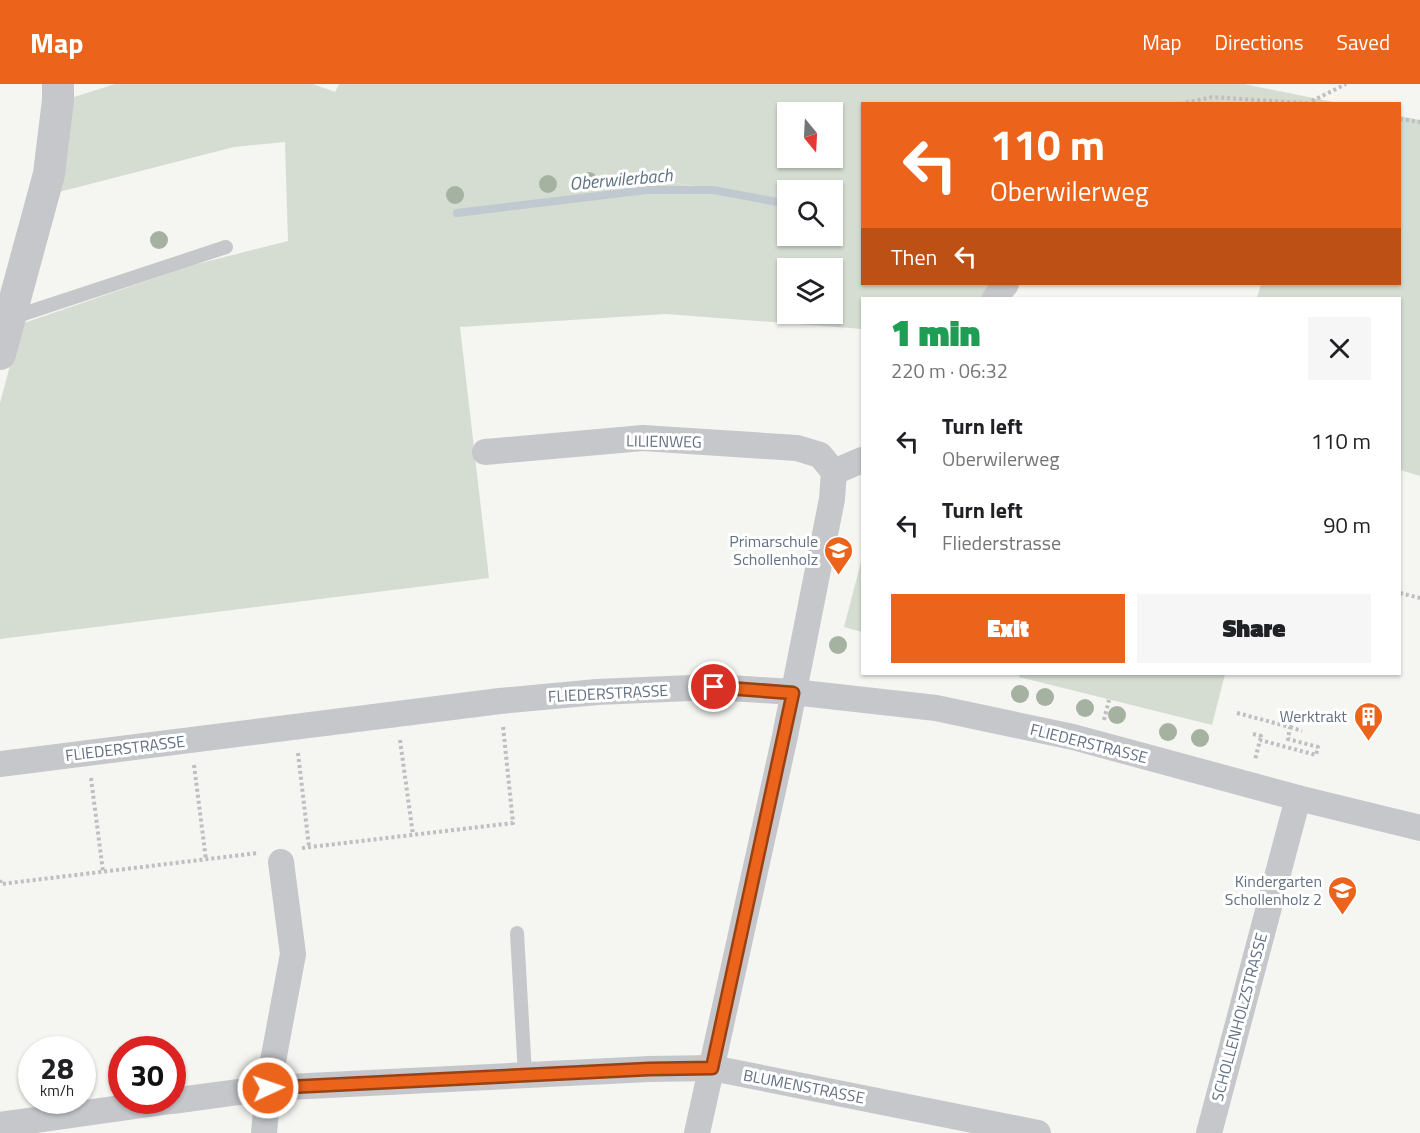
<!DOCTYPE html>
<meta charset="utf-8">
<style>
:root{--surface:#fff;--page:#f6f6f6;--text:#202124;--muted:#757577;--accent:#ec641b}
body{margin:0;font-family:"Titillium Web",sans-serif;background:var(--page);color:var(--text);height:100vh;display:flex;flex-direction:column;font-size:22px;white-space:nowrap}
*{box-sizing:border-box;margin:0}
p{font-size:20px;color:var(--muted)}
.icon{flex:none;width:33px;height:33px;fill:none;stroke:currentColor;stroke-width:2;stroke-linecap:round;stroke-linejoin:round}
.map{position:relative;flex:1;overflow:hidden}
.sheet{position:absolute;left:861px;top:213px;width:540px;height:378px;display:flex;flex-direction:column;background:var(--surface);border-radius:0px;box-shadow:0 2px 4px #0004}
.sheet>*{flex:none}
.banner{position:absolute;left:861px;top:18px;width:540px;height:183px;border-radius:0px;box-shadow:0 2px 4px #0004;background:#ec641b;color:#fff;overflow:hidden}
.needle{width:39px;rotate:162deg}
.buttons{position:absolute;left:777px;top:18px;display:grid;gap:12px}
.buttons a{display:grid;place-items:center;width:66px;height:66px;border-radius:0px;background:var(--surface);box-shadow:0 2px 4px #0004;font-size:30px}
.speed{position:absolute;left:18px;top:952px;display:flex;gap:12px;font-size:30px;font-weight:700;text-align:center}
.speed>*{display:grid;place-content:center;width:78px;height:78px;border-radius:50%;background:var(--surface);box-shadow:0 2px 4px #0004;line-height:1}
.speed small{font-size:15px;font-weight:400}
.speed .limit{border:9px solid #d22;background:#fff;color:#111}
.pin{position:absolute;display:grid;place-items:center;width:51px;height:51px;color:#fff;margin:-26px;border:3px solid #fff;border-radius:50%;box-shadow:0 2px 6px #0007}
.me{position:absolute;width:66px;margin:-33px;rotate:87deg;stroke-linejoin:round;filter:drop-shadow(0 0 4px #0008)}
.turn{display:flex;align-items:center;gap:21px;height:126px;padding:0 30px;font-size:27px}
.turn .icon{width:78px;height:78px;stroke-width:2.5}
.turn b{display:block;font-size:42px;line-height:51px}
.then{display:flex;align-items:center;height:57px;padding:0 30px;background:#0003;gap:12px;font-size:22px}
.round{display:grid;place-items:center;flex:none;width:63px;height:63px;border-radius:0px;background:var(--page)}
.headline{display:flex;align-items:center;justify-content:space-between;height:102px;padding:0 30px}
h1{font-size:36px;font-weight:800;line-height:45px;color:#1e9e55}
.action{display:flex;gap:12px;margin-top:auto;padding:12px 30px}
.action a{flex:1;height:69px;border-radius:0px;background:var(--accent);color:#fff;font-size:24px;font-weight:800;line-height:69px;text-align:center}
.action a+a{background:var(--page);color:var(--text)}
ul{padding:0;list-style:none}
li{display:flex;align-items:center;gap:18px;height:84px;padding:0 30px}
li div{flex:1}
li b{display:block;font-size:22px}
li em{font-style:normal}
header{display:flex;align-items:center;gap:36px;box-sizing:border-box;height:84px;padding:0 30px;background:var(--accent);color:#fff}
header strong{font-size:28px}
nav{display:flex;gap:33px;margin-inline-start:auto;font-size:21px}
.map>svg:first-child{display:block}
.green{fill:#d5ddd2;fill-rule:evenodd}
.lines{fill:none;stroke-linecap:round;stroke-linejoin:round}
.stream{stroke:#c0c9cf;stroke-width:8}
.path{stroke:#bebfc2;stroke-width:4;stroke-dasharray:3 3;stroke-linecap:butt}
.service{stroke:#c5c7cb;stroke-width:14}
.minor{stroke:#c5c7cb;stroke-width:26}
.tertiary{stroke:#c5c7cb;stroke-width:32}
.tree{fill:#a5b2a2}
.route-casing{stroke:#994112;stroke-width:15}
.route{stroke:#ec641b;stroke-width:10}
.labels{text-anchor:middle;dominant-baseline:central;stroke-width:6;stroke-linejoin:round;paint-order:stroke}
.street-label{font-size:16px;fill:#637184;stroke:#fff}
.poi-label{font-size:16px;fill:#637184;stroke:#fff;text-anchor:end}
.water-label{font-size:18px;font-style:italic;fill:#5e7381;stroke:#fff}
</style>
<header>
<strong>Map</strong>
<nav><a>Map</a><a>Directions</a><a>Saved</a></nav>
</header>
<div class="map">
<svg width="1420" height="1049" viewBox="0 0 1420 1049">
<rect width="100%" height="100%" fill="#f5f5f1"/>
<!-- green -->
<g class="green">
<path d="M115,0H313L335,8L339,0H1244L1338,19L862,20V200H999L988,214H862V245L666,230L460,243L489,494L0,555V319L21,240L193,181L288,157L285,58L234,63L59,108L71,14ZM788,28H832V74H788ZM654,95L787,119L788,106H832L833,127L844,130L833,128L832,152H788L787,120ZM788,184H832V230H788Z"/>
<path d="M1400,32L1420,36V392L1400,386V214H1257L1261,200H1400Z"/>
<path d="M862,474V548L844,543Z"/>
<path d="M1020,590H1225L1212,641L1019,593Z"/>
</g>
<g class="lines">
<!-- stream -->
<path class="stream" d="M457,129L647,106H713L788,120"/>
<!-- path -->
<g class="path">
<path d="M1312,17L1346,0"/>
<path d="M1180,20L1212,13L1317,20"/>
<path d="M1400,35L1420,38"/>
<path d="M1400,509L1420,514"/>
<path d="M1237,629L1290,643L1288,655L1318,663L1316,671L1260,656L1255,676"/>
<path d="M1104,636L1109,616"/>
<path d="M1290,643L1302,647"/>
<path d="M1253,650L1261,652L1260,656"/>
<path d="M400,656L413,751"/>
<path d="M298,669L309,763"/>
<path d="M194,681L206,776"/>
<path d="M91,694L103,788"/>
<path d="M302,764L513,739L503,642"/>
<path d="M0,796L1,800L258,769"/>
</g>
<!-- service -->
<g class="service">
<path d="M11,234L226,163"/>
<path d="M517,849L525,991"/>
</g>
<!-- minor -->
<g class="minor">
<path d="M995,214L1006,200"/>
<path d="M485,368L643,354L797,364L820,371L834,388"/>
<path d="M834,388L862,376"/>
<path d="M0,680L500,617L597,608L714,603L793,608L936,624L1073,653L1298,714L1420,744"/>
<path d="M172,1017L268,1004L649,985L712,984L1038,1049"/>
<path d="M0,1041L171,1017"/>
<path d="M264,1049L268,1004L293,870L281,778"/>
<path d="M697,1049L785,652L832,415L834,388"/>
<path d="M1209,1049L1298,714"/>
</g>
<!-- tertiary -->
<path class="tertiary" d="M0,270L49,90L58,16V0"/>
</g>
<!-- trees -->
<g class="tree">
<circle cx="589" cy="97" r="9"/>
<circle cx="548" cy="100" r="9"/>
<circle cx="455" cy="111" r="9"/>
<circle cx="159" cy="156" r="9"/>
<circle cx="838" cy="561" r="9"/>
<circle cx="1020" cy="610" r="9"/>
<circle cx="1045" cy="613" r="9"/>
<circle cx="1085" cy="624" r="9"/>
<circle cx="1117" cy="631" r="9"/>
<circle cx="1168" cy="648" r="9"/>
<circle cx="1200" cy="654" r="9"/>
</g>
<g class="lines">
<defs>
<path id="route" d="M268,1004L649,985L712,984L793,609L714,603"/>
</defs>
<!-- route casing -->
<use href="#route" class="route-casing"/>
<!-- route -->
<use href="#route" class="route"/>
</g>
<!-- icons -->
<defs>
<symbol id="school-pin" viewBox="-11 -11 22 30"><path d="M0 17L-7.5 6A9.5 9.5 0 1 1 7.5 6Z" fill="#ec641b" stroke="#fff"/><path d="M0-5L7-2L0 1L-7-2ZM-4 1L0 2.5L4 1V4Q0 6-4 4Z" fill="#fff"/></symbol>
<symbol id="building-pin" viewBox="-11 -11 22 30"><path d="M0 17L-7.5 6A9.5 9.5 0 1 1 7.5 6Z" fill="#ec641b" stroke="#fff"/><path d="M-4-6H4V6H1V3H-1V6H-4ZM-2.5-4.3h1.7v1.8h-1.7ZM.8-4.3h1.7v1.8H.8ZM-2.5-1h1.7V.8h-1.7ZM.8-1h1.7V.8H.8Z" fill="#fff"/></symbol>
</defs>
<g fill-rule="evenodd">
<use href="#school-pin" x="822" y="450" width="33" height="45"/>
<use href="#building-pin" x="1352" y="616" width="33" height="45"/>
<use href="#school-pin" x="1326" y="790" width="33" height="45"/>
</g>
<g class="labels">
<!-- street labels -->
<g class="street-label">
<text transform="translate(664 357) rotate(1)">LILIENWEG</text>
<text transform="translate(608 609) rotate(-3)">FLIEDERSTRASSE</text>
<text transform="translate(1089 659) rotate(14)">FLIEDERSTRASSE</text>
<text transform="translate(125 664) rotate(-7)">FLIEDERSTRASSE</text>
<text transform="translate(1239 933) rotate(-75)">SCHOLLENHOLZSTRASSE</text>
<text transform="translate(804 1002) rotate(11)">BLUMENSTRASSE</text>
</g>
<!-- poi labels -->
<g class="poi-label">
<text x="818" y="457">Primarschule<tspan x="818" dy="18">Schollenholz</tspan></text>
<text x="1347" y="632">Werktrakt</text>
<text x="1322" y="797">Kindergarten<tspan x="1322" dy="18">Schollenholz 2</tspan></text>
</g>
<!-- water labels -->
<g class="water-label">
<text transform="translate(621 95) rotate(-5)">Oberwilerbach</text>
</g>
</g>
</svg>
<div class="buttons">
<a><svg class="needle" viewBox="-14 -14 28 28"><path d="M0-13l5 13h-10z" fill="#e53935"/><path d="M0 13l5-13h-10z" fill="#757577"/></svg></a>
<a><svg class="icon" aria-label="search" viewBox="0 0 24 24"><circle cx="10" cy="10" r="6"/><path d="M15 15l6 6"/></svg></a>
<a><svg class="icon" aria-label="layers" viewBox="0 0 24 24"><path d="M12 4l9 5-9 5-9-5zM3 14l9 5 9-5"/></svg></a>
</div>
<div class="speed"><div>28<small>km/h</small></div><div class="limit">30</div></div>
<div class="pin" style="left:714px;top:603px;background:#d93025"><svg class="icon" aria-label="arrive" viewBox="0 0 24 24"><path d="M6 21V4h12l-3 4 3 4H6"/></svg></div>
<svg class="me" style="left:268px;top:1004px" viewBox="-20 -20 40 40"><circle r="17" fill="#ec641b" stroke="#fff" stroke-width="3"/><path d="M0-11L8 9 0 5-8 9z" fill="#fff"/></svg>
<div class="banner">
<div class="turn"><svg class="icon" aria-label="left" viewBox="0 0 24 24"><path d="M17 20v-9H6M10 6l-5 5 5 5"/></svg><div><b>110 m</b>Oberwilerweg</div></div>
<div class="then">Then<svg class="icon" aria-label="left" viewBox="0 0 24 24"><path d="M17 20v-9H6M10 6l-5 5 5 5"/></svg></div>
</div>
<section class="sheet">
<div class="headline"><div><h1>1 min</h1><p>220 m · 06:32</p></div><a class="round"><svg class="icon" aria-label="close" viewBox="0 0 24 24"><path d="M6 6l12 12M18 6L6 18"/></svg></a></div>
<ul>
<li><svg class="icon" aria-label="left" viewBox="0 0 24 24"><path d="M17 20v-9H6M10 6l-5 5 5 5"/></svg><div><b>Turn left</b><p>Oberwilerweg</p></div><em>110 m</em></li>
<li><svg class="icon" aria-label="left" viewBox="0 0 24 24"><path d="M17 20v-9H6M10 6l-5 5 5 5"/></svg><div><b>Turn left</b><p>Fliederstrasse</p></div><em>90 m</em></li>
</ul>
<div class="action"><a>Exit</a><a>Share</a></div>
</section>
</div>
